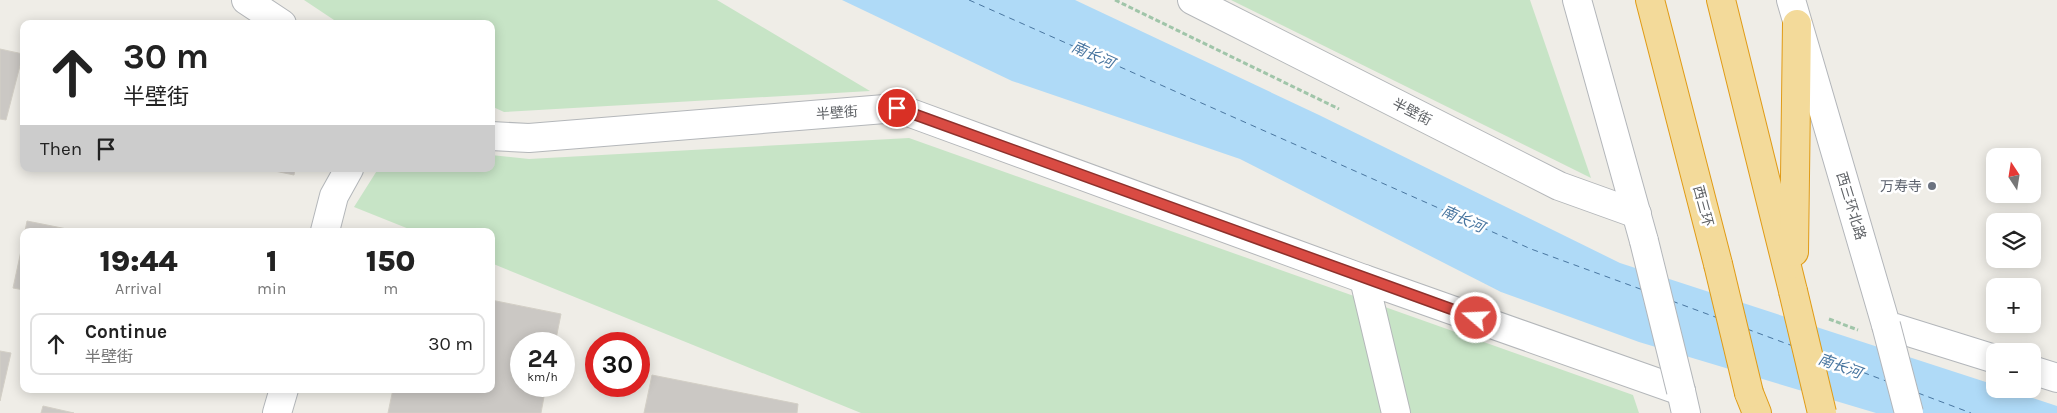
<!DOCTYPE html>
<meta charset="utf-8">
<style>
:root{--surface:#fff;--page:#f6f6f6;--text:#222;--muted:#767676;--line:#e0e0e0}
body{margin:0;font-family:Karla,"Noto Sans SC",sans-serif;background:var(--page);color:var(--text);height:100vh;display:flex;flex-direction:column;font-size:19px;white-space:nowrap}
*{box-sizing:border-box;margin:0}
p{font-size:16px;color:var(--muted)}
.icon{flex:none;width:28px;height:28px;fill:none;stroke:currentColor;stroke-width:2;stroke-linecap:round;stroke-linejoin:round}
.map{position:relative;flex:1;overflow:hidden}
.details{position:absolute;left:20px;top:228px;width:475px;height:165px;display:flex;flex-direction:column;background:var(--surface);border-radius:10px;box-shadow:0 2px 12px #0003}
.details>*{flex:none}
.guide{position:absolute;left:20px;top:20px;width:475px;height:152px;border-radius:10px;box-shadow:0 2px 12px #0003;background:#fff;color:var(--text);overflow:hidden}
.needle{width:32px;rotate:348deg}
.controls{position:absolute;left:1986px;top:148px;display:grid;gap:10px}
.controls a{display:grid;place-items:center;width:55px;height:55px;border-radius:10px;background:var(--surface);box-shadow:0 2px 12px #0003;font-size:25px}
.speed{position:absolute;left:510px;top:332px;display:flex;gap:10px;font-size:25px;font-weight:700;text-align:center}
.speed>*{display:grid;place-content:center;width:65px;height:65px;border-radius:50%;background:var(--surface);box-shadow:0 2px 12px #0003;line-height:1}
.speed small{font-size:12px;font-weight:400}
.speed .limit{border:8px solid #d22;background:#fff;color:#111}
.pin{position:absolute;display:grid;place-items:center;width:42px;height:42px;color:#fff;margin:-21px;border:2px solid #fff;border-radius:50%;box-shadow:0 1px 5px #0007}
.me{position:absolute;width:55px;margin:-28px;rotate:289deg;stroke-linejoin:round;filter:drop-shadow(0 0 4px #0008)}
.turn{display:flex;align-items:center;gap:18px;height:105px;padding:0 20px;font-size:22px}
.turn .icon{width:65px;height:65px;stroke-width:2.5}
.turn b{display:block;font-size:35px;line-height:42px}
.then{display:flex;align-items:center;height:48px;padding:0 20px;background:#0003;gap:10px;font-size:19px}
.eta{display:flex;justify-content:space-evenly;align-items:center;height:85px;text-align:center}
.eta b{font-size:30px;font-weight:800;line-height:35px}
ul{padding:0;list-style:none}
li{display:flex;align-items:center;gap:15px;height:62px;margin:0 10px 8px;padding:0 10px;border:2px solid var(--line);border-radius:10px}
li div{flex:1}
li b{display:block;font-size:19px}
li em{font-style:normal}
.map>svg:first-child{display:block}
.green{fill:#c7e4c6}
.water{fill:#afdaf7}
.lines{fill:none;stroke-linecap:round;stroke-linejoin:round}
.ferry{stroke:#4976a0;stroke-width:1;stroke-dasharray:6 5;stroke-linecap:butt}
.building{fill:#cbc8c4;stroke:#d3cfc6}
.street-casing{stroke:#b4b7ba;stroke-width:30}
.secondary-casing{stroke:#b3b6ba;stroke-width:30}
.highway-casing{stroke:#e09b16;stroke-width:30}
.path{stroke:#a0c5a9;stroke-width:3;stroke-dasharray:5 2.5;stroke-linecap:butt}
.street{stroke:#fff;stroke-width:28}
.secondary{stroke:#fff;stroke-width:28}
.highway{stroke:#f3da9a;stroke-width:28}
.secondary-bridge-casing{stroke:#b3b6ba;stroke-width:30;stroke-linecap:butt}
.highway-bridge-casing{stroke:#e09b16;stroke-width:30;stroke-linecap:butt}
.secondary-bridge{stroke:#fff;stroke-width:28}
.highway-bridge{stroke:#f3da9a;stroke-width:28}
.route-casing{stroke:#8d312c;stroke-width:12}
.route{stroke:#d94b43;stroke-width:9}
.worship-dot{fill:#6b7280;stroke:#fff;stroke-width:2}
.labels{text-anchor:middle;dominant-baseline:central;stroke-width:5;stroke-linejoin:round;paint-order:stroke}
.street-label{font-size:14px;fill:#5f6266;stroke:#fff}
.worship-label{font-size:14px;fill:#5b616d;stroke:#fff;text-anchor:end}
.water-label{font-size:15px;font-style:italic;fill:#4976a0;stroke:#fff}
</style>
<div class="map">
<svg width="2057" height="413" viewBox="0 0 2057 413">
<rect width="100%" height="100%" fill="#efede7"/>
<!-- green -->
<g class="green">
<path d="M304,0H717L870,91L504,112L491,106V24H340Z"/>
<path d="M1231,0H1530L1591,178Z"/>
<path d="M909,138L1633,395L1639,413H861L491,263V231H414L354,207L378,169H491V155L529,159Z"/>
</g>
<!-- water -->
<path class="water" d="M842,0H1075L1319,115L1620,263L1995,385V389H2005L2057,406V413H1876L1639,342L1501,292L1240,159L1012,81Z"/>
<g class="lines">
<!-- ferry -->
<g class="ferry">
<path d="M969,0L1531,249L1643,290"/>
<path d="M1672,301L1718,318"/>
<path d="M1747,329L1793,346"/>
<path d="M1822,357L1886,381"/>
<path d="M1918,393L1971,413"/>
</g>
</g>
<!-- building -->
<g class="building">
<path d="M0,49L23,54L6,120L0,119Z"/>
<path d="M265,169H295L294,175Z"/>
<path d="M27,221L77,231H25Z"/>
<path d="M24,237V290L13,288Z"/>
<path d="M491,300L561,314L555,344H521V386H546L541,413H388L393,389H491Z"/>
<path d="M0,351L11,353L0,401Z"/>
<path d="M652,375L798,404L797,413H644Z"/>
<path d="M43,406L74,413H41Z"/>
</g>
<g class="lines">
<defs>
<g id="street">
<path d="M246,0L282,24"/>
<path d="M1192,0L1559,186L1637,214"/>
<path d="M491,136L529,138L897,108L1364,279"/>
<path d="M325,231L334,196L349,169"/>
<path d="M277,413L284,389"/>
<path d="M1396,413L1364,279L1681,391"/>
</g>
<g id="secondary">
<path d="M1577,0L1644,241"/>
<path d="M1791,0L1886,325L1995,359"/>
<path d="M2032,370L2057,378"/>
<path d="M1681,391L1686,413"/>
</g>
<g id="highway">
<path d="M1650,0L1718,264"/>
<path d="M1721,0L1793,291"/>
<path d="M1794,252L1797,24"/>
<path d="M1749,393L1757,413"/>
</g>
</defs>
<!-- street casing -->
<use href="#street" class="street-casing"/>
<!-- secondary casing -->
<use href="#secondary" class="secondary-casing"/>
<!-- highway casing -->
<use href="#highway" class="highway-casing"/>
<!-- path -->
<g class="path">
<path d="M1115,0L1339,109"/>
<path d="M1829,319L1858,330"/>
</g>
<!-- street -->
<use href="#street" class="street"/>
<!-- secondary -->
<use href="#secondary" class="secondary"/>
<!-- highway -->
<use href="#highway" class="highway"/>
<defs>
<g id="secondary-bridge">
<path d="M1644,241L1681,391"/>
<path d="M1886,325L1909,413"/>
</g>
<g id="highway-bridge">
<path d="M1718,264L1749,393"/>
<path d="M1793,291L1822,413"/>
</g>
</defs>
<!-- secondary-bridge casing -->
<use href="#secondary-bridge" class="secondary-bridge-casing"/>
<!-- highway-bridge casing -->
<use href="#highway-bridge" class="highway-bridge-casing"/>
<!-- secondary-bridge -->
<use href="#secondary-bridge" class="secondary-bridge"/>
<!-- highway-bridge -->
<use href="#highway-bridge" class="highway-bridge"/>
</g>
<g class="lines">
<defs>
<path id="route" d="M897,108L1476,318"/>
</defs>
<!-- route casing -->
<use href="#route" class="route-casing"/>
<!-- route -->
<use href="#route" class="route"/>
</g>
<!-- markers -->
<circle class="worship-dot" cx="1932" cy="186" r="5"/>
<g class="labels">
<!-- street labels -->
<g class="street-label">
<text transform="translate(1412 112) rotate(27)">半壁街</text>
<text transform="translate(837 113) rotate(-4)">半壁街</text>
<text transform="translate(1703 206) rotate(75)">西三环</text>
<text transform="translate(1851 206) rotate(73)">西三环北路</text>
</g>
<!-- worship labels -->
<g class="worship-label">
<text x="1922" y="186">万寿寺</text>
</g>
<!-- water labels -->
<g class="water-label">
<text transform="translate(1093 55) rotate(24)">南长河</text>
<text transform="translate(1463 219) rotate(24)">南长河</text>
<text transform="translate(1840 366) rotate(20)">南长河</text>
</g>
</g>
</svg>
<div class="controls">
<a><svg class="needle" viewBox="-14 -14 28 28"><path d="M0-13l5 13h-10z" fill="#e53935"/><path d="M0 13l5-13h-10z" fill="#767676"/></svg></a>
<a><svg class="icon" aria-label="layers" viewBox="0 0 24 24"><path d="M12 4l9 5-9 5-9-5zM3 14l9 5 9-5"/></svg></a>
<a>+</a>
<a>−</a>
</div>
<div class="speed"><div>24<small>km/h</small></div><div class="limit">30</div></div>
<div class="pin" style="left:897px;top:108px;background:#d93025"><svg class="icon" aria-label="arrive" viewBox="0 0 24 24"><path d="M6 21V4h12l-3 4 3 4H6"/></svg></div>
<svg class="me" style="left:1476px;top:318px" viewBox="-20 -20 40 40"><circle r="17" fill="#d94b43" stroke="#fff" stroke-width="3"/><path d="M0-11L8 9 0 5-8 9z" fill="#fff"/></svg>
<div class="guide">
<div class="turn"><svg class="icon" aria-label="ahead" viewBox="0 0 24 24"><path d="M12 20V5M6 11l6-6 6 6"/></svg><div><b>30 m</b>半壁街</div></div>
<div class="then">Then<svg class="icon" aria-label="arrive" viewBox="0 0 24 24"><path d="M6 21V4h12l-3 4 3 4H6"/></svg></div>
</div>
<section class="details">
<div class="eta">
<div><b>19:44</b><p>Arrival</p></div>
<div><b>1</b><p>min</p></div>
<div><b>150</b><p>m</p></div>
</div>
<ul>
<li><svg class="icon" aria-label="ahead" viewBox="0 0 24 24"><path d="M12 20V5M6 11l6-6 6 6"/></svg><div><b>Continue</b><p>半壁街</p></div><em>30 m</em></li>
</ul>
</section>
</div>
